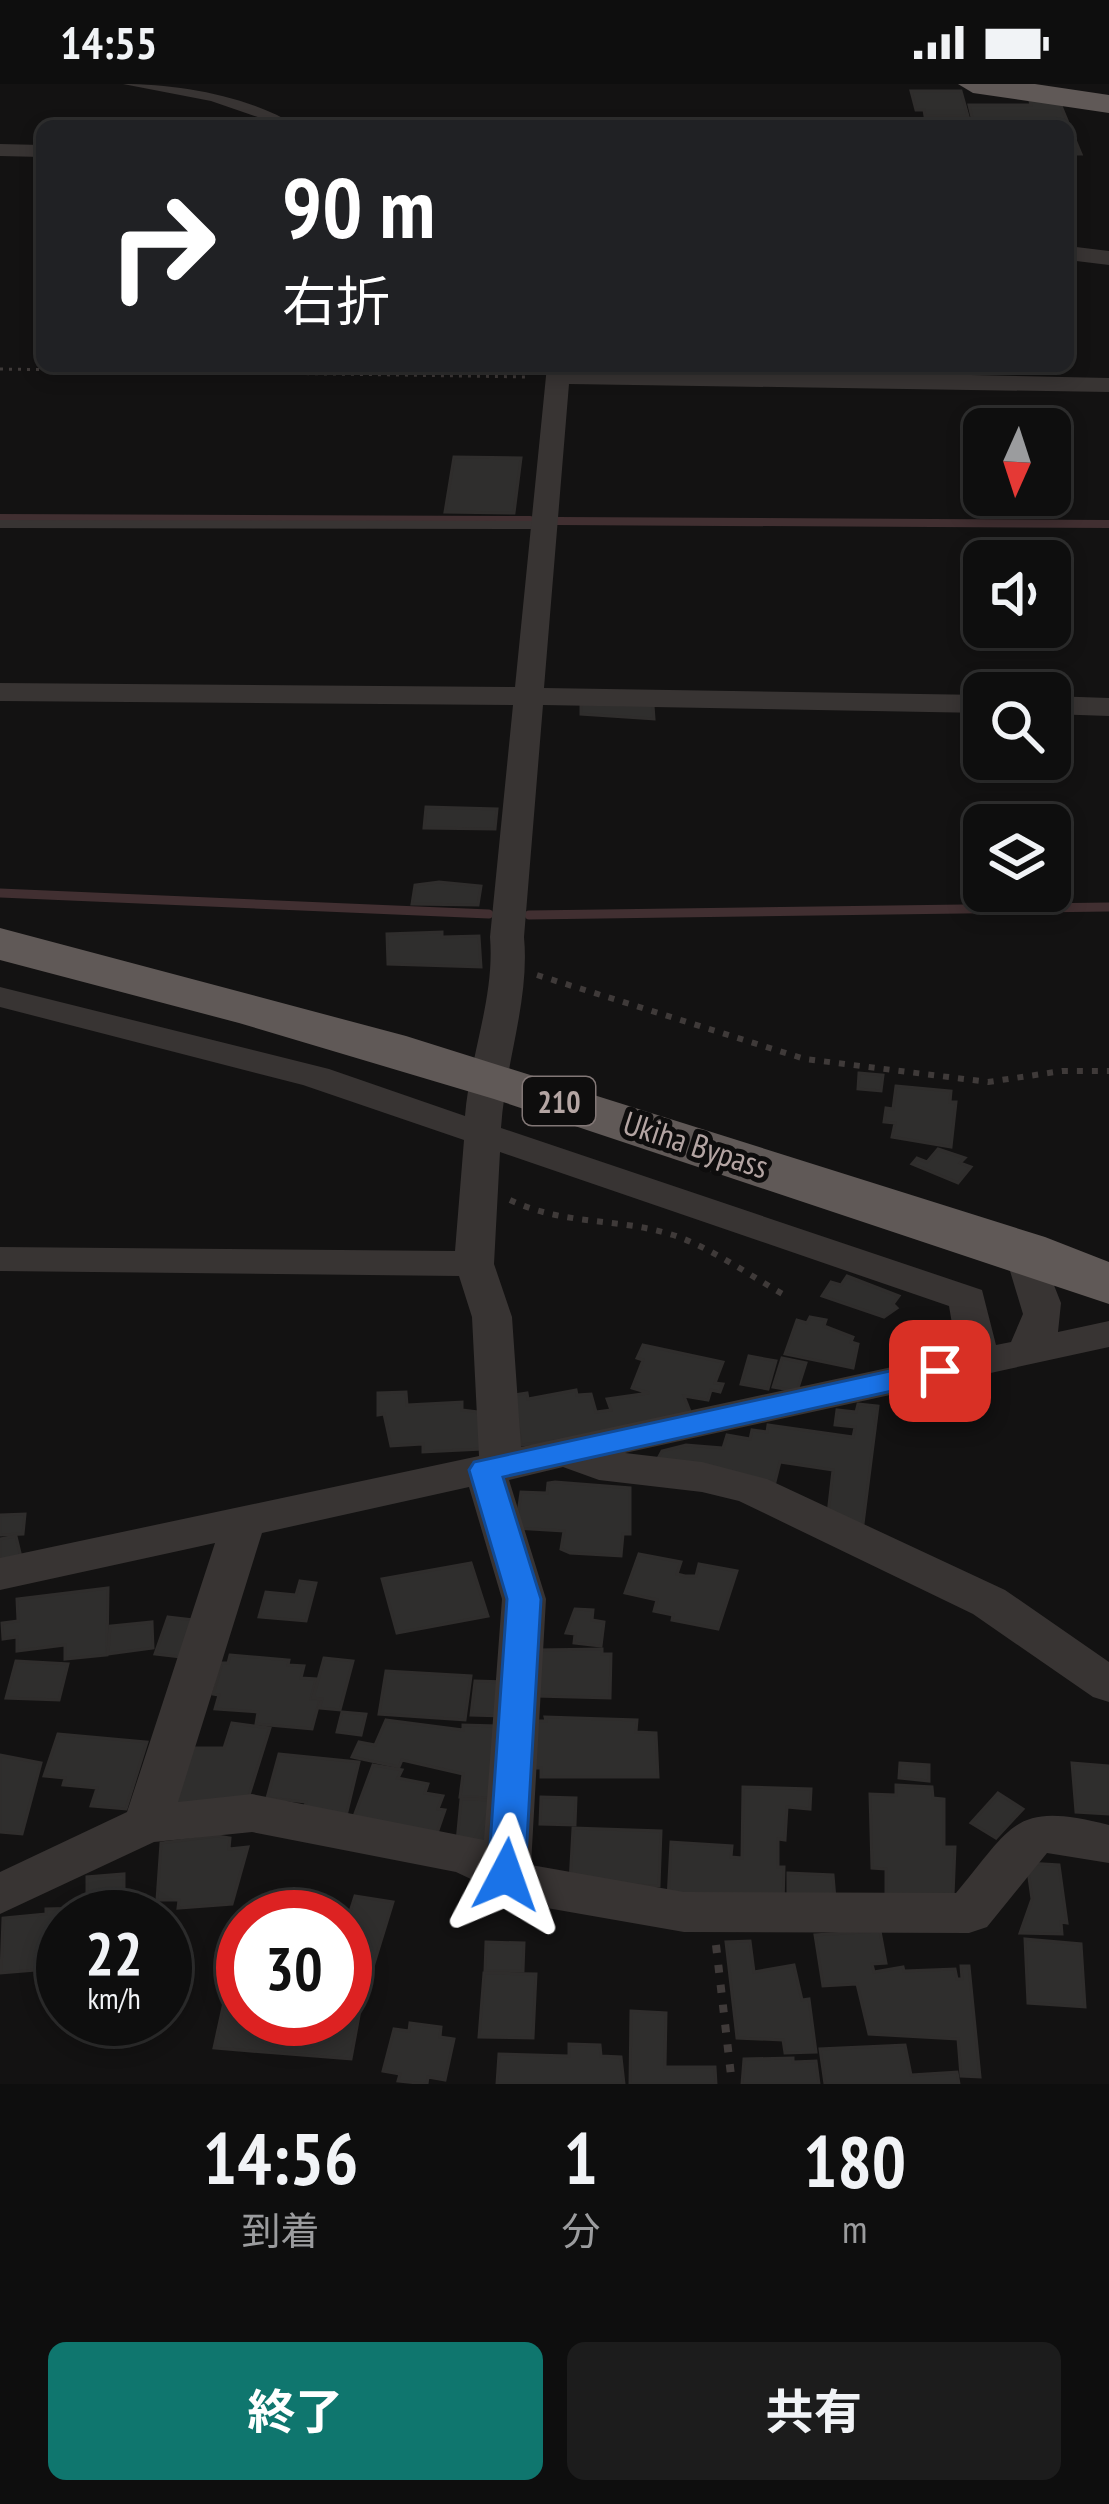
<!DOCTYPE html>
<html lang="ja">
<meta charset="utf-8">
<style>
:root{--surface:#0e0e0e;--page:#1c1c1c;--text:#f1f3f6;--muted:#9b9c9e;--line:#2e2e2e;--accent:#0f766e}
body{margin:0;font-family:"PT Sans Narrow","Noto Sans JP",sans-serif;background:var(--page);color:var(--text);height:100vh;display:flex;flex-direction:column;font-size:45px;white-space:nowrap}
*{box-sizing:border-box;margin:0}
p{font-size:39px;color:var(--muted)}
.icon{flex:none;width:66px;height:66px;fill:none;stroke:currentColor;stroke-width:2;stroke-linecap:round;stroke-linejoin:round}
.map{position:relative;height:2000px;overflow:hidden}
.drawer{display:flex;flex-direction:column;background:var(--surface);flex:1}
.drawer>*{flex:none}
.hud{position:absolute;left:36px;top:36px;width:1038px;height:252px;border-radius:18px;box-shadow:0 6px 18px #0003,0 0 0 3px var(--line);background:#202124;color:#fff;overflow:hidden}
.needle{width:78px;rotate:183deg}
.buttons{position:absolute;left:963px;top:324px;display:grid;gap:24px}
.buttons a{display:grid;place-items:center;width:108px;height:108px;border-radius:18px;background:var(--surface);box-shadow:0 6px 18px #0003,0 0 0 3px var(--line);font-size:60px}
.speed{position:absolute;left:36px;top:1806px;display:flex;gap:24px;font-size:60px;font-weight:700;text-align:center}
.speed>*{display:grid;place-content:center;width:156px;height:156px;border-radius:50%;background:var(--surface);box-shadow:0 6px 18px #0003,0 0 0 3px var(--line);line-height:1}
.speed small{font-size:30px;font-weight:400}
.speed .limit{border:18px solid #d22;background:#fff;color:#111}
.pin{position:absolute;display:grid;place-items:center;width:102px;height:102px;color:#fff;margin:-51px;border-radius:24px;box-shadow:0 6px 18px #0006}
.me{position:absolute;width:132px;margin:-66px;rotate:4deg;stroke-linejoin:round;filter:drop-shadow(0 0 9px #0008)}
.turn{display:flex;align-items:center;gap:42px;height:252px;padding:0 48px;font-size:54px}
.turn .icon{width:156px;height:156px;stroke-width:2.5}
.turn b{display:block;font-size:84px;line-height:102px}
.eta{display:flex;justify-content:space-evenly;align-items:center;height:204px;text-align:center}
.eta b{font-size:72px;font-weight:700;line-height:84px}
.primary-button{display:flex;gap:24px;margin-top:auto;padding:24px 48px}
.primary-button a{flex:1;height:138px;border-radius:18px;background:var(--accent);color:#fff;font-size:48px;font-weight:700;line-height:138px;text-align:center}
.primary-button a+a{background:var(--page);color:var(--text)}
.status{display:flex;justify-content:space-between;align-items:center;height:84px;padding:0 60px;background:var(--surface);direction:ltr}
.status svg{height:33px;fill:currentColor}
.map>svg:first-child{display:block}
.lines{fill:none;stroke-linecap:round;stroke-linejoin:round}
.stream-far1{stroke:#412f31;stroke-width:8}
.stream{stroke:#412f31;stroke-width:9}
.building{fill:#2f2e2d;stroke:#2f2d2c;stroke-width:3}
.path-far2{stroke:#3f3a39;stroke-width:3;stroke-dasharray:3 6;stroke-linecap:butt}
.path-far1{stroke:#3f3a39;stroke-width:6;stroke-dasharray:6 9;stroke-linecap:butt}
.path{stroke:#3f3a39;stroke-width:8;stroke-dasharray:8 12;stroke-linecap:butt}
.service{fill:#383433;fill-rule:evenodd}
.minor{fill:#383433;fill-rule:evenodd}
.trunk{fill:#605957;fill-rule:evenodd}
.route{fill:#1a73e8;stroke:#114b97;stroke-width:3}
.labels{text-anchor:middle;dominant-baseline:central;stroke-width:10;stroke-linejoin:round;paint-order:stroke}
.shield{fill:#0e0d0d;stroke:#827776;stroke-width:3}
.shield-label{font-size:30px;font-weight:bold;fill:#b4a5a3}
.street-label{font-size:33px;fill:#b4a5a3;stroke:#0e0d0d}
</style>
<div class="status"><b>14:55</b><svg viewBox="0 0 49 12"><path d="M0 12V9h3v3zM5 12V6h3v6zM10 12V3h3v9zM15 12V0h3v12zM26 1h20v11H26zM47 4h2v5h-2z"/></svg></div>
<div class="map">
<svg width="1109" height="2000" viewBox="0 0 1109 2000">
<rect width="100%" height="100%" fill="#131212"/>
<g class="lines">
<!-- stream-far1 -->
<g class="stream-far1">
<path d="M0,434L530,436"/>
<path d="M557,437L1109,440"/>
</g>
<!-- stream -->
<g class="stream">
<path d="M0,809L489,830"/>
<path d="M529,831L1109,823"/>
</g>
</g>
<!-- building -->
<g class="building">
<path d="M911,7H961L968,32H925L924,26H916Z"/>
<path d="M1030,17H1059L1081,70H1068V42H974L969,21H1031Z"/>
<path d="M454,373L521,374L514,429L445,428Z"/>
<path d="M581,620L653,621L654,635L581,630Z"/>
<path d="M426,723L497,725L495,745L424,744Z"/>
<path d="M439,798L481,802L478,821L412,820L415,801Z"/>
<path d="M442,848V853L479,852L481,883L388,880L387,850Z"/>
<path d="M859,989L883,991L881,1007L858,1005Z"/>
<path d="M896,1002L951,1007L950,1018H956L951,1063L892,1053L895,1039L884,1038L886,1024L893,1025Z"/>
<path d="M938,1065L965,1074L960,1079L971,1083L958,1099L912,1080L917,1074L927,1078Z"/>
<path d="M847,1192L899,1212L893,1220L897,1224L884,1233L822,1212L831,1198L841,1201Z"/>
<path d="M810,1233L826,1236L824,1242L853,1253L851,1258L858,1260L853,1284L785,1270L797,1236L807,1239Z"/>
<path d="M917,1254L925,1258L939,1274L916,1278L904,1256Z"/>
<path d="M643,1261L723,1278L715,1299L723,1300L720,1308L711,1306L708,1316L684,1312L691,1330L612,1350L521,1361L514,1311L527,1309L528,1315L576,1306L577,1311L591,1310L596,1328L611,1326L607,1315L649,1309L632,1304L643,1276L637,1274Z"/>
<path d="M749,1272L776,1277L768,1305L741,1300Z"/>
<path d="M782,1274L806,1279L797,1307L773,1303Z"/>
<path d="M406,1308L407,1321L462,1318V1326L479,1328L482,1365L423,1368V1360L391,1362L384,1330L378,1331V1309Z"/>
<path d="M858,1320L878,1322L862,1448L828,1430L833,1386L780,1378L775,1398L656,1378L662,1367L686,1361L723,1364L727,1351L750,1355L752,1346L767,1348L768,1341L853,1353L855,1343L835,1341L837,1326L856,1328Z"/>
<path d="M555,1398L630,1404V1450H623L621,1472L570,1469L561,1465L564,1447L516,1444L521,1408L547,1409L548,1399Z"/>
<path d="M25,1430L23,1450L0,1451V1431Z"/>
<path d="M16,1452L21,1473L0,1477V1455Z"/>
<path d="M639,1470L681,1478L677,1490L685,1492H696L699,1480L737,1487L718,1545L672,1536L673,1531L654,1527L657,1516L625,1509Z"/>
<path d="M471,1479L488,1532L397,1549L382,1495Z"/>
<path d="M300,1497L316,1499L306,1537L259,1533L266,1508L296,1511Z"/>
<path d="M108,1504L107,1571L65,1575V1561L17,1567V1553L3,1555L2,1539L18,1537L17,1515Z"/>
<path d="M575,1525L593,1526L592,1536L604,1538L601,1562L574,1559L575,1550L566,1549Z"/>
<path d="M168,1533L194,1536L182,1573L155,1570Z"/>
<path d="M152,1538L153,1564L108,1570L110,1542Z"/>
<path d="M602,1565V1570H611L610,1614L536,1612L538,1566Z"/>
<path d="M230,1571L289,1576L288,1581L304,1582L301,1594L316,1595L311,1615H320L312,1645L256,1640L258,1628L215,1625L219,1611L213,1610L222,1579H228Z"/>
<path d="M324,1574L353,1577L340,1626L319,1624L322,1615L313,1614Z"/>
<path d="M16,1577L68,1580L59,1616L6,1614Z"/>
<path d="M386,1587L471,1592L465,1636L379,1630Z"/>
<path d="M475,1597L506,1598L503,1632L471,1631Z"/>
<path d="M342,1628L366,1630L361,1651L337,1648Z"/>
<path d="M545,1633L637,1636L636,1648L656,1649L658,1693H541V1684H534L537,1637H546Z"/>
<path d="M386,1636L463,1646V1641L497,1642L500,1714L460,1713L463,1690L402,1676L399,1683L352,1673L359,1658L375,1661Z"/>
<path d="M232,1639L270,1644L245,1724L163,1722L181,1664H224Z"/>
<path d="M58,1650L147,1658L126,1725L91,1722L97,1704L63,1701L65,1694L44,1692Z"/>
<path d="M279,1670L359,1678L346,1732L303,1728L306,1718L267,1714Z"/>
<path d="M0,1671L41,1679L22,1750L0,1748Z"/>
<path d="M900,1679L929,1681V1697L899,1694Z"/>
<path d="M1072,1679L1109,1682V1730L1076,1728Z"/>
<path d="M373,1681L402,1686L398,1694L428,1700L425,1709L443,1712L438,1725L445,1726L435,1755L353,1735Z"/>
<path d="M896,1701L932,1703L933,1714L944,1715V1763H955L953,1812L886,1816V1785L872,1784L870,1710L896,1711Z"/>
<path d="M743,1703L811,1705L810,1725L787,1723L785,1756L778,1755V1783H784L783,1822L668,1815L671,1758L732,1762L731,1773L742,1774Z"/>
<path d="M998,1709L1023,1725L996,1754L971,1739Z"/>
<path d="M541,1713L576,1714L575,1741L540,1740Z"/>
<path d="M461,1715L497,1716L494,1760L457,1758Z"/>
<path d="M573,1744L661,1747L659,1802L570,1799Z"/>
<path d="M217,1752L230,1754L229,1765L248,1763L232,1820L178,1824L179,1816H157L161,1759Z"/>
<path d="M1027,1779L1059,1781L1067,1839L1061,1838L1062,1850L1020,1849L1032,1815Z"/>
<path d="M788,1789L833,1791L835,1815L788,1813Z"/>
<path d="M124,1790V1833H63V1890L36,1893V1886L1,1889L3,1834L46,1830V1825L87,1824V1793Z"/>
<path d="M355,1812L393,1818L373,1883L360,1899L345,1895V1833H306L309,1826L348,1834Z"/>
<path d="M880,1847L886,1879L872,1880L874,1888L903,1883L904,1887L955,1885L957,1895H962L961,1882H969L980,1993L961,1992L958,1955L869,1950L857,1900L823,1902L815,1851Z"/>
<path d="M1025,1855L1081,1860L1085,1923L1028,1919Z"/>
<path d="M750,1857L754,1888L794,1881L802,1916L809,1915L816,1968L785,1969L783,1956L737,1954L726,1858Z"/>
<path d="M486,1858L524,1859L523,1887H485Z"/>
<path d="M484,1889L536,1890L533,1954L479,1953Z"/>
<path d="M228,1900L243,1901V1935H345V1920L361,1921L351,1975L214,1964Z"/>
<path d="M631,1927L666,1929L665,1983H715L716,2000H630Z"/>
<path d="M410,1939L441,1943L440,1953L454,1955L445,1996L428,1993L427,2000L398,1997L400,1990L383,1987L394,1945L409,1947Z"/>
<path d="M569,1960L600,1961L601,1972L621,1973L624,2000H497L499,1970L569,1972Z"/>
<path d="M905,1961L911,1991L957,1988L959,2000H825L820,1965Z"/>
<path d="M793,1974V1978L816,1977L819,2000H742L744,1975Z"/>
</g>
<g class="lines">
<!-- path-far2 -->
<path class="path-far2" d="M0,285L530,293"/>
<!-- path-far1 -->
<g class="path-far1">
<path d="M537,891L805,975L988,998L1062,987H1109"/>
<path d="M510,1116C565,1142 616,1133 673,1151C712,1164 752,1193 788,1213"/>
</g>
<!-- path -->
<path class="path" d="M716,1861L732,2000"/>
<!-- service -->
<g class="service">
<path d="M123,0C179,0 249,12 297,42H284L211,17Z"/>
<path d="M0,436L543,437L550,441L543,445L0,444Z"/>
</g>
<!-- minor -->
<g class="minor">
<path d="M0,60L42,61V73L0,72Z"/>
<path d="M1068,162L1109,167V181L1068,176Z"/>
<path d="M547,282L1109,294V308L569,300L544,604L984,611V629L543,621L524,853C530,916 505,980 501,1044L982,1206L996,1261L1011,1258L1023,1230L1004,1167L1009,1158L1023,1155L1037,1158L1061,1219L1058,1248L1109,1237V1263L625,1369L702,1378L767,1395L1005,1506L1109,1578V1618L1093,1613L973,1530L739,1417L702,1408L599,1396L563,1383L509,1396L546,1515L531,1781L684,1808L956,1809C1014,1740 1014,1717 1109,1741V1779L1047,1769L987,1843L969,1849L684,1848L524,1820L456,1788L252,1748L154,1758L0,1830V1788L127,1728L215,1459L0,1506V1474L479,1372L472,1233L459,1192L0,1187V1163L455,1167L464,1056L303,1001L0,923V903L329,985L465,1032C470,971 495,913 490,853L513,621L0,617V599L515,603ZM500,1068L949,1222L957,1269L521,1363L512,1233L494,1180ZM469,1403L502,1515L484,1756L252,1710L178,1718L262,1449Z"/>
<path d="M1050,612L1109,614V632L1050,630Z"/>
</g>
<!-- trunk -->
<g class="trunk">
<path d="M958,0H1035L1109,11V29L973,9Z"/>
<path d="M0,844L406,952L1045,1153L1109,1178V1220L494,1015L239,939L0,876Z"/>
</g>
</g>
<!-- route -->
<path class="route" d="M940,1276L951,1279L955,1287L951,1294L503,1393L541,1515L525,1791L520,1801L506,1806L493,1801L488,1791L507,1515L469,1386L474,1378Z"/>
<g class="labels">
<!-- shield labels -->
<rect class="shield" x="523" y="993" width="72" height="48" rx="9"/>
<g class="shield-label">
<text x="559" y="1017">210</text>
</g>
<!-- street labels -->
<g class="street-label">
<text transform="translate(696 1060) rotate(18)">Ukiha Bypass</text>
</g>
</g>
</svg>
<div class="buttons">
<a><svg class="needle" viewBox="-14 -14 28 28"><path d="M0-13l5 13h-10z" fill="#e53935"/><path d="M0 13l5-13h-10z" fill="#9b9c9e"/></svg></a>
<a><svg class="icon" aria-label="sound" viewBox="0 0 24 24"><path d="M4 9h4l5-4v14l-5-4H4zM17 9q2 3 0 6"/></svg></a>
<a><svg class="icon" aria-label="search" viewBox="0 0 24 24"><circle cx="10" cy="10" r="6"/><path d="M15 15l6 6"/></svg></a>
<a><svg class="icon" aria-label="layers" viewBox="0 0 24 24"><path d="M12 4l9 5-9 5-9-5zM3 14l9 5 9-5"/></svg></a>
</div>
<div class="speed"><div>22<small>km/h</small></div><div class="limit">30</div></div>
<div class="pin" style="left:940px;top:1287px;background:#d93025"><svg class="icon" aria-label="arrive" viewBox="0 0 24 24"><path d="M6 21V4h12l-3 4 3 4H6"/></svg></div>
<svg class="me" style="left:506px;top:1791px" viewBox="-20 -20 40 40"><path d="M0-17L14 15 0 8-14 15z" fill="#1a73e8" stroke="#fff" stroke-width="4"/></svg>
<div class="hud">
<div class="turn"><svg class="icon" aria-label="right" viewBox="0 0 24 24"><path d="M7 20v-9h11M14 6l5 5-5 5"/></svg><div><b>90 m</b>右折</div></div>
</div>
</div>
<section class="drawer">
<div class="eta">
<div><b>14:56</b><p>到着</p></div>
<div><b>1</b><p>分</p></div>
<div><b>180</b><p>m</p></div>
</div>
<div class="primary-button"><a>終了</a><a>共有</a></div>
</section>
